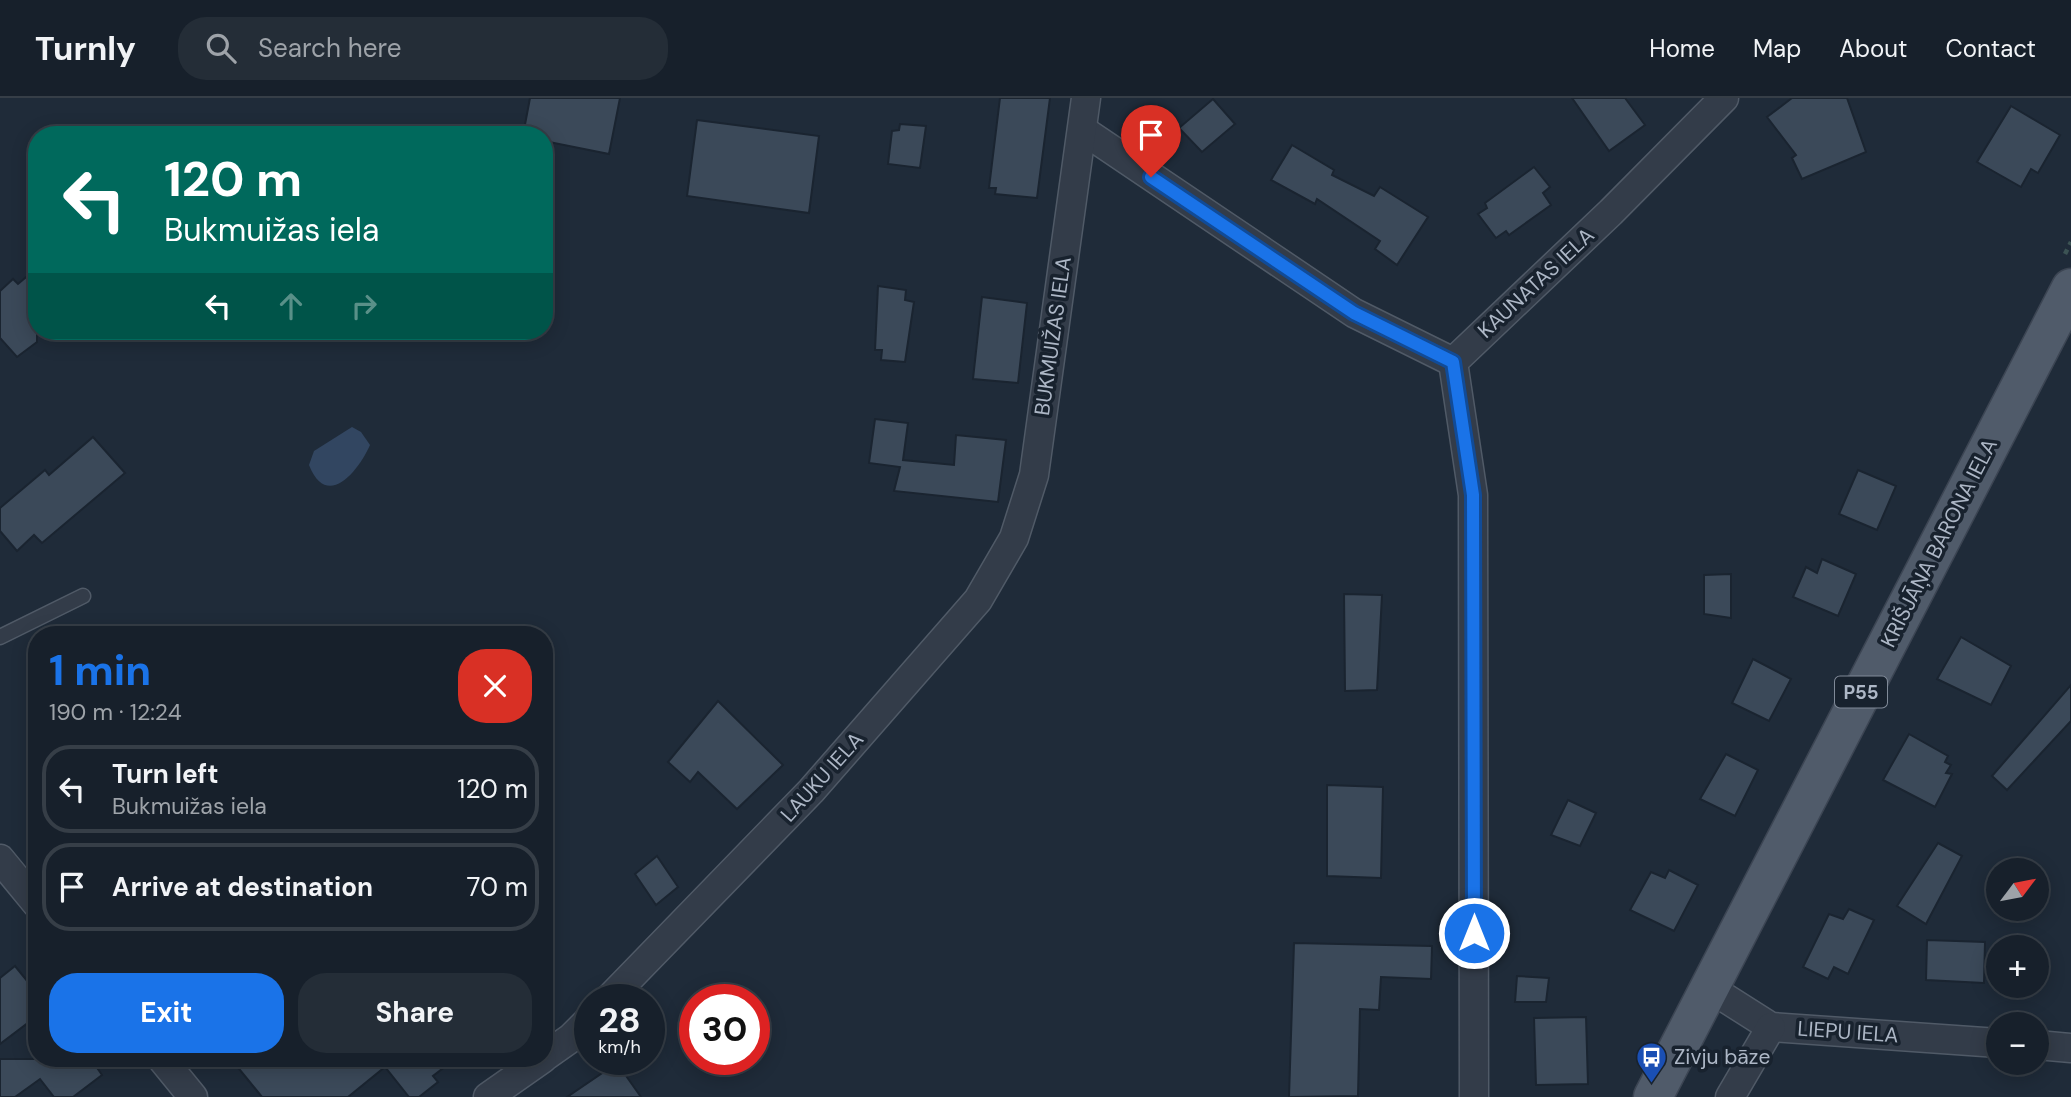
<!DOCTYPE html>
<meta charset="utf-8">
<style>
:root{--surface:#17202b;--page:#242d37;--text:#f1f3f6;--muted:#9ea3a9;--line:#363e47;--accent:#1a73e8}
body{margin:0;font-family:"DM Sans",sans-serif;background:var(--page);color:var(--text);height:100vh;display:flex;flex-direction:column;font-size:26px;white-space:nowrap}
*{box-sizing:border-box;margin:0}
p{font-size:23px;color:var(--muted)}
.icon{flex:none;width:38px;height:38px;fill:none;stroke:currentColor;stroke-width:2;stroke-linecap:round;stroke-linejoin:round}
.map{position:relative;flex:1;overflow:hidden}
.panel{position:absolute;left:28px;top:528px;width:525px;height:441px;display:flex;flex-direction:column;background:var(--surface);border-radius:28px;box-shadow:0 4px 18px #0003,0 0 0 2px var(--line)}
.panel>*{flex:none}
.top-card{position:absolute;left:28px;top:28px;width:525px;height:214px;border-radius:28px;box-shadow:0 4px 18px #0003,0 0 0 2px var(--line);background:#00695c;color:#fff;overflow:hidden}
.needle{width:46px;rotate:58deg}
.controls{position:absolute;left:1986px;top:760px;display:grid;gap:14px}
.controls a{display:grid;place-items:center;width:63px;height:63px;border-radius:50%;background:var(--surface);box-shadow:0 4px 18px #0003,0 0 0 2px var(--line);font-size:35px}
.speed{position:absolute;left:574px;top:886px;display:flex;gap:14px;font-size:35px;font-weight:700;text-align:center}
.speed>*{display:grid;place-content:center;width:91px;height:91px;border-radius:50%;background:var(--surface);box-shadow:0 4px 18px #0003,0 0 0 2px var(--line);line-height:1}
.speed small{font-size:18px;font-weight:400}
.speed .limit{border:10px solid #d22;background:#fff;color:#111}
.pin{position:absolute;display:grid;place-items:center;width:60px;height:60px;color:#fff;margin:-72px -30px;border-radius:50% 50% 50% 0;rotate:-45deg;box-shadow:0 0 7px #0007}
.pin .icon{rotate:45deg}
.me{position:absolute;width:77px;margin:-38px;rotate:0deg;stroke-linejoin:round;filter:drop-shadow(0 0 5px #0008)}
.turn{display:flex;align-items:center;gap:24px;height:147px;padding:0 21px;font-size:32px}
.turn .icon{width:91px;height:91px;stroke-width:2.5}
.turn b{display:block;font-size:49px;line-height:60px}
.lanes{display:flex;align-items:center;height:66px;padding:0 21px;background:#0003;justify-content:center;gap:35px;direction:ltr}
.lanes .off{opacity:.35}
.round{display:grid;place-items:center;flex:none;width:74px;height:74px;border-radius:28px;background:var(--page)}
.headline{display:flex;align-items:center;justify-content:space-between;height:119px;padding:0 21px}
h1{font-size:42px;font-weight:700;line-height:52px;color:var(--accent)}
.primary-button{display:flex;gap:14px;margin-top:auto;padding:14px 21px}
.primary-button a{flex:1;height:80px;border-radius:28px;background:var(--accent);color:#fff;font-size:28px;font-weight:700;line-height:80px;text-align:center}
.primary-button a+a{background:var(--page);color:var(--text)}
ul{padding:0;list-style:none}
li{display:flex;align-items:center;gap:21px;height:88px;margin:0 14px 10px;padding:0 7px;border:4px solid var(--line);border-radius:28px}
li div{flex:1}
li b{display:block;font-size:26px}
li em{font-style:normal}
header{display:flex;align-items:center;gap:42px;box-sizing:border-box;height:98px;padding:0 35px;background:var(--surface);border-bottom:2px solid var(--line)}
header strong{font-size:33px}
nav{display:flex;gap:38px;margin-inline-start:auto;font-size:24px}
.search{width:490px;height:63px;background:var(--page);display:flex;align-items:center;gap:18px;box-sizing:border-box;padding:0 24px;border-radius:28px;color:var(--muted);font-size:26px}
.map>svg:first-child{display:block}
.water{fill:#324661}
.building{fill:#3b4959;stroke:#1a2430;stroke-width:2}
.lines{fill:none;stroke-linecap:round;stroke-linejoin:round}
.lane-casing{stroke:#505a67;stroke-width:17}
.street-casing{stroke:#505a67;stroke-width:31}
.primary-casing{stroke:#3c4553;stroke-width:41}
.path{stroke:#3c5354;stroke-width:4.5;stroke-dasharray:5 5;stroke-linecap:butt}
.lane{stroke:#333c49;stroke-width:14}
.street{stroke:#333c49;stroke-width:28}
.primary{stroke:#505b6a;stroke-width:38}
.route-casing{stroke:#114b97;stroke-width:18}
.route{stroke:#1a73e8;stroke-width:12}
.labels{text-anchor:middle;dominant-baseline:central;stroke-width:7;stroke-linejoin:round;paint-order:stroke}
.shield{fill:#18222e;stroke:#808a98;stroke-width:2}
.shield-label{font-size:19px;font-weight:bold;fill:#adb7c6}
.street-label{font-size:21px;fill:#adb7c6;stroke:#18222e}
.poi-label{font-size:21px;fill:#adb7c6;stroke:#18222e;text-anchor:start}
</style>
<header>
<strong>Turnly</strong>
<div class="search"><svg class="icon" aria-label="search" viewBox="0 0 24 24"><circle cx="10" cy="10" r="6"/><path d="M15 15l6 6"/></svg>Search here</div>
<nav><a>Home</a><a>Map</a><a>About</a><a>Contact</a></nav>
</header>
<div class="map">
<svg width="2071" height="999" viewBox="0 0 2071 999">
<rect width="100%" height="100%" fill="#1f2b39"/>
<!-- water -->
<path class="water" d="M352,329L361,334L370,347C359,372 327,413 309,367L314,353Z"/>
<!-- building -->
<g class="building">
<path d="M530,0H620L609,56L544,43V37H523Z"/>
<path d="M1000,0H1050L1037,100L995,96L996,90H989Z"/>
<path d="M1572,0H1625L1645,27L1609,53Z"/>
<path d="M1792,0H1847L1866,54L1802,81L1792,60L1796,57L1767,19Z"/>
<path d="M1213,1L1235,26L1202,54L1179,30Z"/>
<path d="M2011,8L2060,37L2038,75L2031,71L2021,89L1977,64Z"/>
<path d="M697,22L819,38L809,115L687,98Z"/>
<path d="M900,26L926,28L920,70L888,66L892,33L899,32Z"/>
<path d="M1292,47L1334,72L1332,77L1374,98L1380,89L1428,119L1397,167L1375,151L1380,143L1317,101L1315,106L1271,82Z"/>
<path d="M1534,69L1550,89L1543,95L1551,107L1509,137L1506,133L1496,140L1478,116L1487,110L1485,105Z"/>
<path d="M37,170V244L17,259L0,240V193L13,181L18,186Z"/>
<path d="M878,188L906,192L905,202L914,204L905,264L881,262L882,252H875Z"/>
<path d="M982,199L1027,205L1018,285L973,281Z"/>
<path d="M875,321L908,325L903,362L954,367L956,337L1006,342L998,404L894,393L900,369L869,365Z"/>
<path d="M93,339L125,375L42,445L34,437L17,453L0,433V410L45,372L49,377Z"/>
<path d="M1858,372L1896,388L1877,432L1839,416Z"/>
<path d="M1822,461L1856,476L1838,518L1793,499L1806,469L1817,475Z"/>
<path d="M1731,476V520L1704,516V477Z"/>
<path d="M1344,496L1382,497L1377,592L1345,593Z"/>
<path d="M1961,539L2011,568L1991,607L1937,581Z"/>
<path d="M1753,561L1791,581L1769,623L1732,605Z"/>
<path d="M2071,587V623L2007,692L1992,678Z"/>
<path d="M718,603L783,667L737,711L698,674L690,684L668,664Z"/>
<path d="M1909,636L1948,658L1945,664L1951,667L1946,675L1952,676L1935,709L1883,682Z"/>
<path d="M1726,656L1758,672L1735,718L1700,701Z"/>
<path d="M1327,687L1383,689L1381,780L1327,778Z"/>
<path d="M1568,702L1596,715L1580,748L1551,737Z"/>
<path d="M1938,745L1962,758L1926,826L1897,808Z"/>
<path d="M657,758L678,789L656,807L635,776Z"/>
<path d="M1669,772L1698,787L1674,833L1630,812L1651,774L1665,780Z"/>
<path d="M1849,811L1874,822L1848,876L1834,869L1828,881L1803,869L1829,816L1843,821Z"/>
<path d="M1927,842L1985,844L1984,885L1926,882Z"/>
<path d="M1294,845L1432,848L1431,881L1381,879L1379,912L1360,911L1358,998L1289,999Z"/>
<path d="M15,868L37,895V918L0,946V880Z"/>
<path d="M1517,878L1549,880L1546,904H1515Z"/>
<path d="M1586,919L1588,986L1536,987L1534,920Z"/>
<path d="M0,961H91L102,977L73,999H54L40,981L15,999H0Z"/>
<path d="M231,961H455L433,978L438,984L419,999H409L385,969L348,999H262Z"/>
<path d="M617,965L641,999H567Z"/>
</g>
<g class="lines">
<defs>
<path id="lane" d="M0,539L83,498"/>
<g id="street">
<path d="M1084,33L1354,215L1453,264"/>
<path d="M0,761L37,806"/>
<path d="M1708,889L1771,929L1998,945"/>
<path d="M609,901L811,693L978,502L1014,440L1034,377L1086,0"/>
<path d="M2037,947L2071,950"/>
<path d="M544,959L571,940L590,921"/>
<path d="M162,961L193,999"/>
<path d="M488,999L542,961"/>
<path d="M1474,999L1473,397L1453,264L1611,114L1724,0"/>
<path d="M1730,999L1771,929"/>
</g>
<path id="primary" d="M1653,999L2071,190"/>
</defs>
<!-- lane casing -->
<use href="#lane" class="lane-casing"/>
<!-- street casing -->
<use href="#street" class="street-casing"/>
<!-- primary casing -->
<use href="#primary" class="primary-casing"/>
<!-- path -->
<path class="path" d="M2065,156L2071,144"/>
<!-- lane -->
<use href="#lane" class="lane"/>
<!-- street -->
<use href="#street" class="street"/>
<!-- primary -->
<use href="#primary" class="primary"/>
</g>
<g class="lines">
<defs>
<path id="route" d="M1151,79L1354,215L1453,264L1473,397L1474,835"/>
</defs>
<!-- route casing -->
<use href="#route" class="route-casing"/>
<!-- route -->
<use href="#route" class="route"/>
</g>
<!-- icons -->
<defs>
<symbol id="bus-pin" viewBox="-11 -11 22 30"><path d="M0 17L-7.5 6A9.5 9.5 0 1 1 7.5 6Z" fill="#1a4fb4" stroke="#18222e"/><path d="M-5-6H5V4H4V6H2V4H-2V6H-4V4H-5ZM-3.5-4V0h7V-4ZM-3.5 1.2v1.5H-2V1.2ZM2 1.2v1.5H3.5V1.2Z" fill="#fff"/></symbol>
</defs>
<g fill-rule="evenodd">
<use href="#bus-pin" x="1634" y="942" width="35" height="47"/>
</g>
<g class="labels">
<!-- shield labels -->
<rect class="shield" x="1835" y="578.5" width="52" height="31" rx="5"/>
<g class="shield-label">
<text x="1861" y="594">P55</text>
</g>
<!-- street labels -->
<g class="street-label">
<text transform="translate(1536 185) rotate(-43)">KAUNATAS IELA</text>
<text transform="translate(1053 238) rotate(-82)">BUKMUIŽAS IELA</text>
<text transform="translate(1939 445) rotate(-63)">KRIŠJĀŅA BARONA IELA</text>
<text transform="translate(822 679) rotate(-48)">LAUKU IELA</text>
<text transform="translate(1848 934) rotate(4)">LIEPU IELA</text>
</g>
<!-- poi labels -->
<g class="poi-label">
<text x="1674" y="959">Zivju bāze</text>
</g>
</g>
</svg>
<div class="controls">
<a><svg class="needle" viewBox="-14 -14 28 28"><path d="M0-13l5 13h-10z" fill="#e53935"/><path d="M0 13l5-13h-10z" fill="#9ea3a9"/></svg></a>
<a>+</a>
<a>−</a>
</div>
<div class="speed"><div>28<small>km/h</small></div><div class="limit">30</div></div>
<div class="pin" style="left:1151px;top:79px;background:#d93025"><svg class="icon" aria-label="arrive" viewBox="0 0 24 24"><path d="M6 21V4h12l-3 4 3 4H6"/></svg></div>
<svg class="me" style="left:1474px;top:835px" viewBox="-20 -20 40 40"><circle r="17" fill="#1a73e8" stroke="#fff" stroke-width="3"/><path d="M0-11L8 9 0 5-8 9z" fill="#fff"/></svg>
<div class="top-card">
<div class="turn"><svg class="icon" aria-label="left" viewBox="0 0 24 24"><path d="M17 20v-9H6M10 6l-5 5 5 5"/></svg><div><b>120 m</b>Bukmuižas iela</div></div>
<div class="lanes"><svg class="icon" aria-label="left" viewBox="0 0 24 24"><path d="M17 20v-9H6M10 6l-5 5 5 5"/></svg><svg class="icon off" aria-label="ahead" viewBox="0 0 24 24"><path d="M12 20V5M6 11l6-6 6 6"/></svg><svg class="icon off" aria-label="right" viewBox="0 0 24 24"><path d="M7 20v-9h11M14 6l5 5-5 5"/></svg></div>
</div>
<section class="panel">
<div class="headline"><div><h1>1 min</h1><p>190 m · 12:24</p></div><a class="round" style="background:#d93025;color:#fff"><svg class="icon" aria-label="close" viewBox="0 0 24 24"><path d="M6 6l12 12M18 6L6 18"/></svg></a></div>
<ul>
<li><svg class="icon" aria-label="left" viewBox="0 0 24 24"><path d="M17 20v-9H6M10 6l-5 5 5 5"/></svg><div><b>Turn left</b><p>Bukmuižas iela</p></div><em>120 m</em></li>
<li><svg class="icon" aria-label="arrive" viewBox="0 0 24 24"><path d="M6 21V4h12l-3 4 3 4H6"/></svg><div><b>Arrive at destination</b></div><em>70 m</em></li>
</ul>
<div class="primary-button"><a>Exit</a><a>Share</a></div>
</section>
</div>
